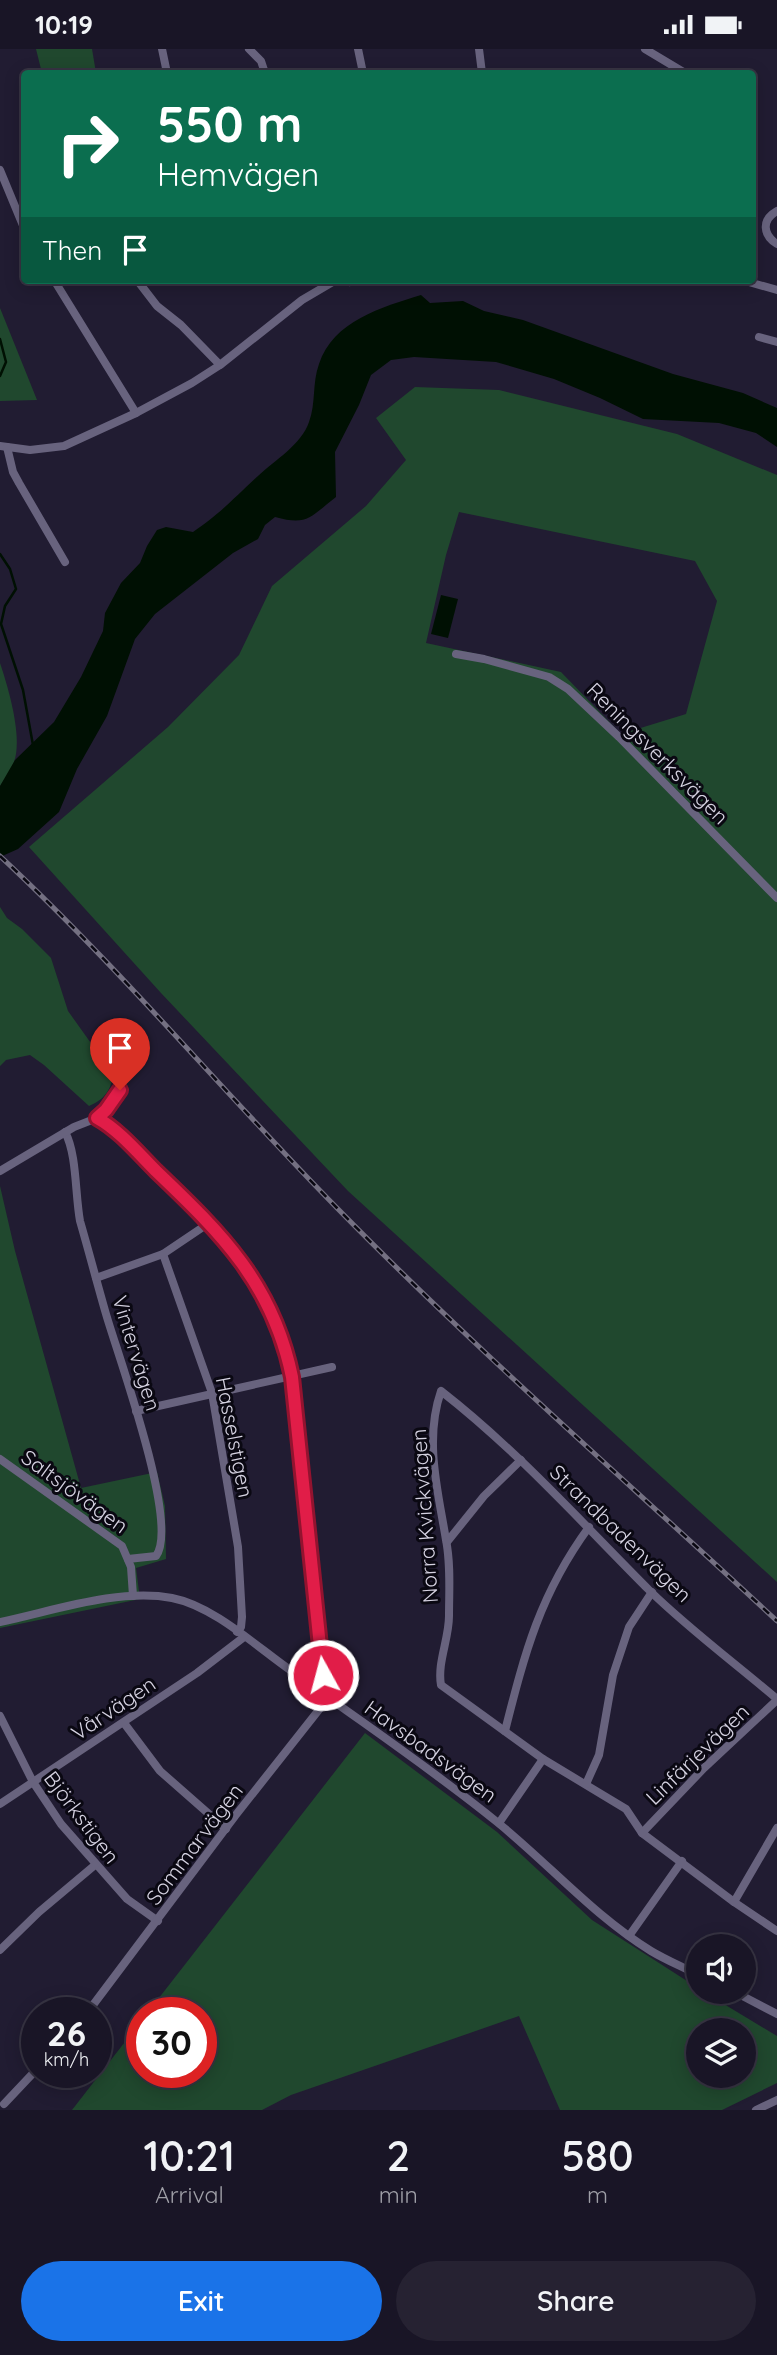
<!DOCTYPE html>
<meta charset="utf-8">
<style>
:root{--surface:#191526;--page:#262232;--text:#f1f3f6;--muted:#9f9fa7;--line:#373443;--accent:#1a73e8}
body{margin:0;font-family:Quicksand,sans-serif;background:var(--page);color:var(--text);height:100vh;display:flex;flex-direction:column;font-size:26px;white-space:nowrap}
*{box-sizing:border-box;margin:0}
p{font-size:23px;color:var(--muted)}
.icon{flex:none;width:38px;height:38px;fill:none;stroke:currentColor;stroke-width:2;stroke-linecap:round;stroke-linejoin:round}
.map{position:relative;height:2061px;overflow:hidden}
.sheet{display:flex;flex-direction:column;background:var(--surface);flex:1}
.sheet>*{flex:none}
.top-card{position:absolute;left:21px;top:21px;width:735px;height:214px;border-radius:7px;box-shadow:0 4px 18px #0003,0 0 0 2px var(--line);background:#0b6e4f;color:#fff;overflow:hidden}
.buttons{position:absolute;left:686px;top:1885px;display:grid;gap:14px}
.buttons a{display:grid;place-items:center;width:70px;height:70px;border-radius:50%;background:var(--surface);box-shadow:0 4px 18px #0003,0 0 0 2px var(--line);font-size:35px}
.speed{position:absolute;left:21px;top:1948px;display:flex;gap:14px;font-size:35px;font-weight:700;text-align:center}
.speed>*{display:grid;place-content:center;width:91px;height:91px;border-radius:50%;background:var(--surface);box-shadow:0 4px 18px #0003,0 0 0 2px var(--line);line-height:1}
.speed small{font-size:18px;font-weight:400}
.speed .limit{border:10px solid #d22;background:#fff;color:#111}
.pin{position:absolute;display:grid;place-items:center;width:60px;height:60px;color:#fff;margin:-72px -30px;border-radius:50% 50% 50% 0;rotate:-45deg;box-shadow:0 0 7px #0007}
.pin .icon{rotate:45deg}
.me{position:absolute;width:77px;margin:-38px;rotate:353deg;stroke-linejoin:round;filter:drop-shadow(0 0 5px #0008)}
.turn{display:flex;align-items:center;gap:24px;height:147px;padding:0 21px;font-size:32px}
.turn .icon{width:91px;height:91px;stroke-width:2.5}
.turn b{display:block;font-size:49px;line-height:60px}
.then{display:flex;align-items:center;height:66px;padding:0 21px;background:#0003;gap:14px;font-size:26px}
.eta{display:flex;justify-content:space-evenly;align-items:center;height:119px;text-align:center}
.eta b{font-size:42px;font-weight:600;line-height:49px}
.primary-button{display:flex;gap:14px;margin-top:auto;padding:14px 21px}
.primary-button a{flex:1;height:80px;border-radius:42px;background:var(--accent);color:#fff;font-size:28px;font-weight:600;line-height:80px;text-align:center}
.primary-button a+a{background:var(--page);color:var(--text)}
.status{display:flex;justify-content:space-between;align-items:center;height:49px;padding:0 35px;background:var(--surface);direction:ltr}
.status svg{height:19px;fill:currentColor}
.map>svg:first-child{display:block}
.green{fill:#20482e;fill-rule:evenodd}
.water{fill:#001003}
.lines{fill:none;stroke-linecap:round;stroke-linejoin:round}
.stream{stroke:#001003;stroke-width:2.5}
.minor{stroke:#68637e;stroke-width:8}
.rail-casing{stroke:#747082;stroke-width:5}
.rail{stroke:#0a0812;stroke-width:2.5;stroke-dasharray:8;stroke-linecap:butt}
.route-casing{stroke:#92132f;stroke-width:18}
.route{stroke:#e11d48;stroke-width:12}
.labels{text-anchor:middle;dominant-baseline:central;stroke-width:6;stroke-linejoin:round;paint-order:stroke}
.street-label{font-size:21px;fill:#d5d2e1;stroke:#0a0812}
</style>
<div class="status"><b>10:19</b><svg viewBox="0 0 49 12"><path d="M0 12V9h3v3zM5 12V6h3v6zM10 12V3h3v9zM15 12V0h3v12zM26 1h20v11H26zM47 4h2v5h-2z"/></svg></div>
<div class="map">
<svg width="777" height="2061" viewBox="0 0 777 2061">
<rect width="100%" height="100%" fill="#211c32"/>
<!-- green -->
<g class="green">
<path d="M36,0H92L96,24H42Z"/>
<path d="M0,259L37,351L0,352Z"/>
<path d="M415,338L499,341L677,385L777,426V1533L348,1142L161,944L29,798L168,678L239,606L272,537L366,457L406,411L376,369ZM459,463L695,512L717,552L686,665L621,685L561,623L426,594L446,506Z"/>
<path d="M0,614C8,638 23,688 14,713C11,721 5,730 0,737Z"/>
<path d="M0,858L7,869L22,880L51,909L68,962L93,997L114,1014C113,1035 110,1048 89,1057L44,1016L30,1006L6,1011L0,1017Z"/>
<path d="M0,1137L15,1202L81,1439L157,1423L165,1457L166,1510L136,1519L140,1550L0,1579Z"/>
<path d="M365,1684L497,1783L592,1871L698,1939V1942L704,1943L777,1987V2034L722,2061H560L519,1967L291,2046L262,2061H72L142,1971V2023H201V1964L148,1963ZM698,1981H744V2026H698Z"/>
</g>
<!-- water -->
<g class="water">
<path d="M421,246L430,254L463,252L484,262L523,271L673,325L743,344L777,359V398L756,384L719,374L643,370L600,349L554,330L496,313L414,308L391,311L371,326L359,356L335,403L336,448C310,468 308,477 275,468L265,476L258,490L233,504L155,565L135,590L107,667L77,720L59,763L18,800L0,808V737L15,711L54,673L81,628L103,582L105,564L121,534L140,514L147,497L157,481L166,478L193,483C221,464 234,449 258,427C274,412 302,395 309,373C316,355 312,334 319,315C333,272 382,258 421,246Z"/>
<path d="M441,546L458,550L448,589L431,585Z"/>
</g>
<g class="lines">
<!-- stream -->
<g class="stream">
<path d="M0,290L6,313L0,327"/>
<path d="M0,505L10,520L16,540L5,557L1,575L23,641L33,696"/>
</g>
<!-- minor -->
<g class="minor">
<path d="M162,0L167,24"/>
<path d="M249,0L261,12L265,24"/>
<path d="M358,0L363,24"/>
<path d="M479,0L482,24"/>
<path d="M645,0L685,24"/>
<path d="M0,121L24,179"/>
<path d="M777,162C761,171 763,186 777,195"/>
<path d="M54,231L136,364"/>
<path d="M137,231L157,257L181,276L220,316"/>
<path d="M349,231L350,233"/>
<path d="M742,231L777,241"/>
<path d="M759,288L777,293"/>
<path d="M0,397L30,401L64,397L136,364L192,334L220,316L302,251L336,231"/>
<path d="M7,398L13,423L19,434L65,513"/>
<path d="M456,605L484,610L549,628L568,640L619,688L777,849"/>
<path d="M97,1069L124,1091L224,1189L249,1222L276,1273L292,1328L322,1626V1638L319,1642"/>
<path d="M65,1083C77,1105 75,1145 80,1172C89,1203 97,1234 106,1265C118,1307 180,1475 156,1507L128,1510"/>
<path d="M0,1122L74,1078L97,1069L106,1061L120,1041"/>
<path d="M163,1205L212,1344L238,1498L242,1568L241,1578L237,1583"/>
<path d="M96,1229L163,1205L209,1174"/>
<path d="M136,1362L332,1318"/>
<path d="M0,1410L122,1497L131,1518L133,1547"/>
<path d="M447,1493L484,1447L521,1411"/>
<path d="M0,1573C53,1562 118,1539 172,1549C214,1557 258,1599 293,1623C361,1673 432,1720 497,1773C549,1815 594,1867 651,1902C666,1911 683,1918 698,1926"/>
<path d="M777,1650C736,1615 689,1580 650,1542C582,1474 518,1402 441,1342C424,1391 438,1442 446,1491C451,1516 449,1542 449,1567C449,1590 437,1614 441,1636L543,1710L626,1760L642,1784L734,1853L777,1882"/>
<path d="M0,1667L33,1733L61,1775L127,1850L158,1872"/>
<path d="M124,1674L160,1722L226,1780"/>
<path d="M505,1682C525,1603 540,1545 589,1478"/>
<path d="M586,1735L599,1706L613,1626L629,1578L652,1543"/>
<path d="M0,1755L197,1624L244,1588"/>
<path d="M499,1774L543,1710"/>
<path d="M642,1784L704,1719L777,1651"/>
<path d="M734,1853L777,1779"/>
<path d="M629,1887L682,1812"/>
<path d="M0,1901L39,1863L95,1816"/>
<path d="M733,1942L777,1965"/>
<path d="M87,1964L235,1767L329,1648"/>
<path d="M4,2055L37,2020"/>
<path d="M756,2061L777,2051"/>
</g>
<defs>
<path id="rail" d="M0,807C119,918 223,1043 337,1159C478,1303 630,1435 777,1572"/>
</defs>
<!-- rail casing -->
<use href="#rail" class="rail-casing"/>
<!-- rail -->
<use href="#rail" class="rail"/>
</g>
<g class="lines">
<defs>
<path id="route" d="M120,1041L106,1061L97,1069C119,1081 138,1104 156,1122C222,1185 273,1235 292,1328L323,1626"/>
</defs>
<!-- route casing -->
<use href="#route" class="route-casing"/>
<!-- route -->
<use href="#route" class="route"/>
</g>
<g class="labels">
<!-- street labels -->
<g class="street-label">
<text transform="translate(658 704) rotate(45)">Reningsverksvägen</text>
<text transform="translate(137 1304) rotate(73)">Vintervägen</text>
<text transform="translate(235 1388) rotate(79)">Hasselstigen</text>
<text transform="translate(75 1442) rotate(36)">Saltsjövägen</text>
<text transform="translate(424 1467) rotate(-94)">Norra Kvickvägen</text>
<text transform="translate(621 1484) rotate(44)">Strandbadenvägen</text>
<text transform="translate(113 1659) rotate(-34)">Vårvägen</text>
<text transform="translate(431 1702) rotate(36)">Havsbadsvägen</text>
<text transform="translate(697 1705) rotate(-44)">Linfärjevägen</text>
<text transform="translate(82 1768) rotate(53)">Björkstigen</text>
<text transform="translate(194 1795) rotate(-53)">Sommarvägen</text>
</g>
</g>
</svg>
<div class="buttons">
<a><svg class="icon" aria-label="sound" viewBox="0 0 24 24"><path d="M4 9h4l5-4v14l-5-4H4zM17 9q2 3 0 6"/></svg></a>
<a><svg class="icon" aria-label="layers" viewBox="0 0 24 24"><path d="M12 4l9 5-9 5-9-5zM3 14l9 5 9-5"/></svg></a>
</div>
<div class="speed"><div>26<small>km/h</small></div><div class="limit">30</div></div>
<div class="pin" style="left:120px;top:1041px;background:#d93025"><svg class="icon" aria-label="arrive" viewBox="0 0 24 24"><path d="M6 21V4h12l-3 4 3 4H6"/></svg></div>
<svg class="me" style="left:323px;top:1626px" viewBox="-20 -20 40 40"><circle r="17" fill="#e11d48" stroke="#fff" stroke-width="3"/><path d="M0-11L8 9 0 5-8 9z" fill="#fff"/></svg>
<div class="top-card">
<div class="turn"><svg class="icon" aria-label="right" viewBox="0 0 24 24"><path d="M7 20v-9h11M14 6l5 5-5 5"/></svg><div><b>550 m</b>Hemvägen</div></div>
<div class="then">Then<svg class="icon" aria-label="arrive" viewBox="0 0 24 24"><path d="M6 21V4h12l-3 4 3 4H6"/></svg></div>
</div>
</div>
<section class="sheet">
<div class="eta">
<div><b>10:21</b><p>Arrival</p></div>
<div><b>2</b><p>min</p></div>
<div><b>580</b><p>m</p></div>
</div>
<div class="primary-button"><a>Exit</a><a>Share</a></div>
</section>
